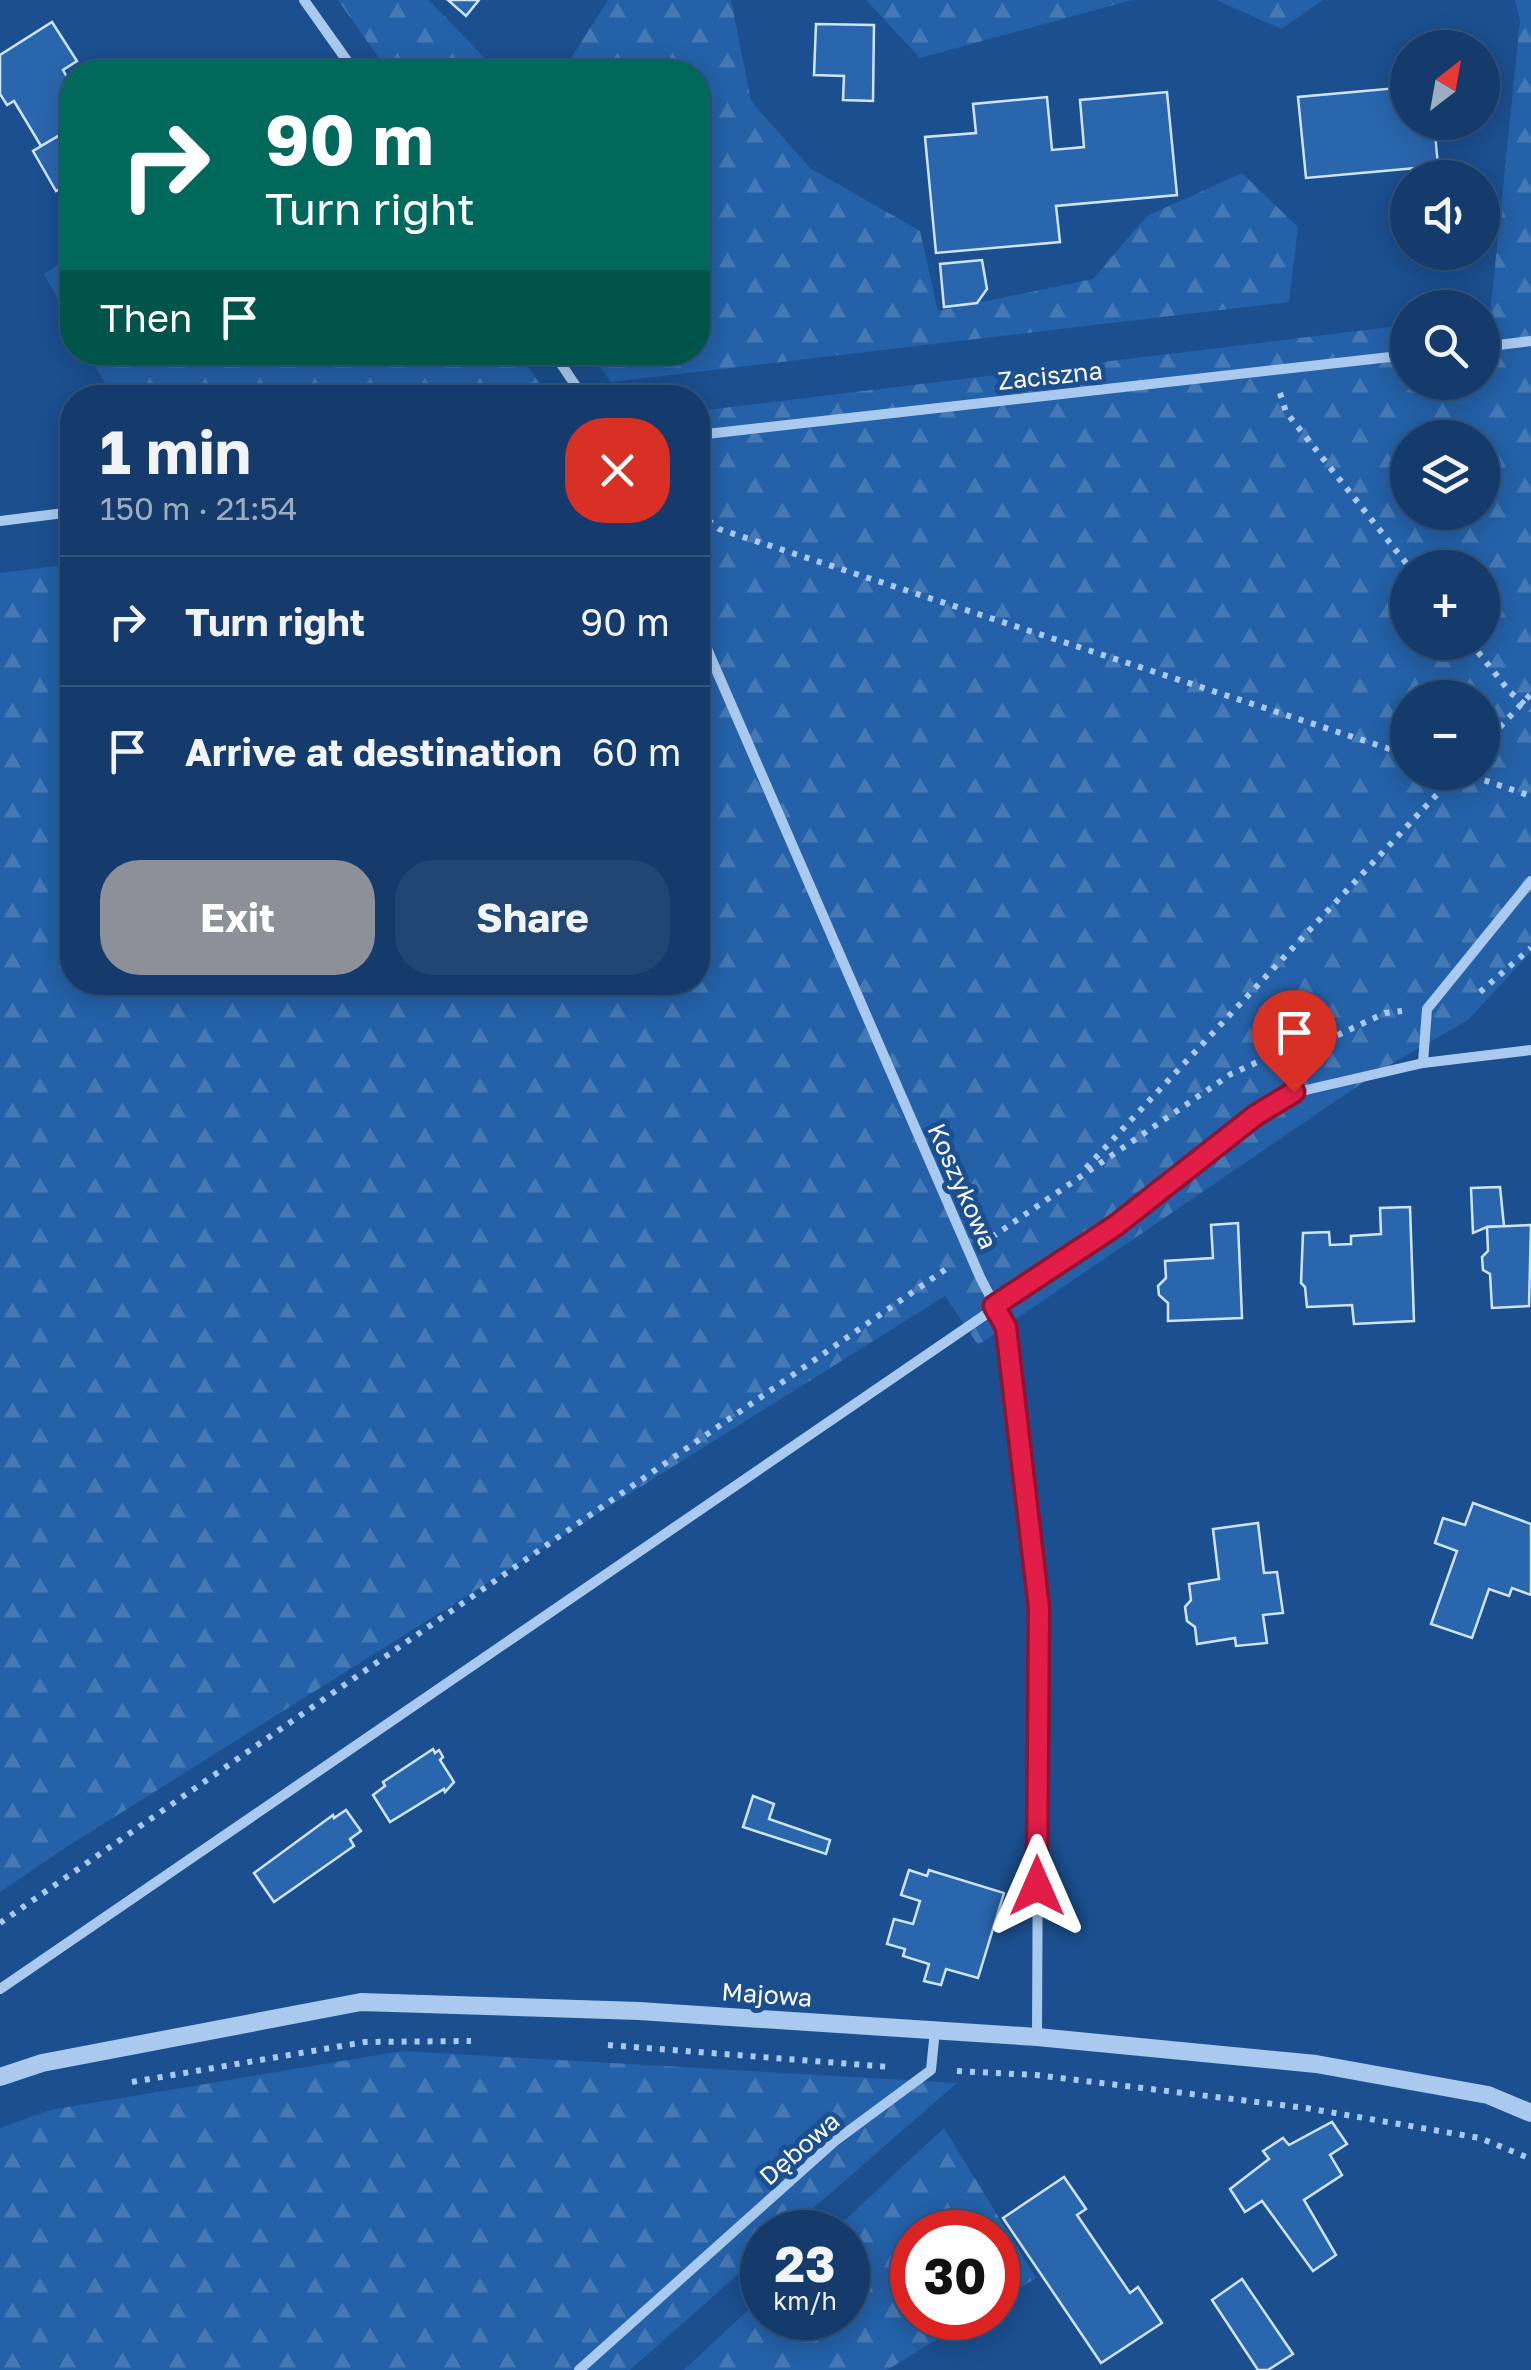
<!DOCTYPE html>
<meta charset="utf-8">
<style>
:root{--surface:#143b6b;--page:#214673;--text:#f1f3f6;--muted:#9dadc1;--line:#33557e;--accent:#8c9099}
body{margin:0;font-family:"Golos Text",sans-serif;background:var(--page);color:var(--text);height:100vh;display:flex;flex-direction:column;font-size:38px;white-space:nowrap}
*{box-sizing:border-box;margin:0}
p{font-size:32px;color:var(--muted)}
.icon{flex:none;width:55px;height:55px;fill:none;stroke:currentColor;stroke-width:2;stroke-linecap:round;stroke-linejoin:round}
.map{position:relative;flex:1;overflow:hidden}
.drawer{position:absolute;left:60px;top:385px;width:650px;height:610px;display:flex;flex-direction:column;background:var(--surface);border-radius:40px;box-shadow:0 5px 25px #0003,0 0 0 2px var(--line)}
.drawer>*{flex:none}
.banner{position:absolute;left:60px;top:60px;width:650px;height:305px;border-radius:40px;box-shadow:0 5px 25px #0003,0 0 0 2px var(--line);background:#00695c;color:#fff;overflow:hidden}
.needle{width:65px;rotate:31deg}
.fabs{position:absolute;left:1390px;top:30px;display:grid;gap:20px}
.fabs a{display:grid;place-items:center;width:110px;height:110px;border-radius:50%;background:var(--surface);box-shadow:0 5px 25px #0003,0 0 0 2px var(--line);font-size:50px}
.speed{position:absolute;left:740px;top:2210px;display:flex;gap:20px;font-size:50px;font-weight:700;text-align:center}
.speed>*{display:grid;place-content:center;width:130px;height:130px;border-radius:50%;background:var(--surface);box-shadow:0 5px 25px #0003,0 0 0 2px var(--line);line-height:1}
.speed small{font-size:25px;font-weight:400}
.speed .limit{border:15px solid #d22;background:#fff;color:#111}
.pin{position:absolute;display:grid;place-items:center;width:85px;height:85px;color:#fff;margin:-102px -42px;border-radius:50% 50% 50% 0;rotate:-45deg;box-shadow:0 0 10px #0007}
.pin .icon{rotate:45deg}
.me{position:absolute;width:110px;margin:-55px;rotate:0deg;stroke-linejoin:round;filter:drop-shadow(0 0 8px #0008)}
.turn{display:flex;align-items:center;gap:35px;height:210px;padding:0 40px;font-size:45px}
.turn .icon{width:130px;height:130px;stroke-width:2.5}
.turn b{display:block;font-size:70px;line-height:85px}
.then{display:flex;align-items:center;height:95px;padding:0 40px;background:#0003;gap:20px;font-size:38px}
.round{display:grid;place-items:center;flex:none;width:105px;height:105px;border-radius:40px;background:var(--page)}
.summary{display:flex;align-items:center;justify-content:space-between;height:170px;padding:0 40px}
h1{font-size:60px;font-weight:700;line-height:75px}
.primary-button{display:flex;gap:20px;margin-top:auto;padding:20px 40px}
.primary-button a{flex:1;height:115px;border-radius:40px;background:var(--accent);color:#fff;font-size:40px;font-weight:700;line-height:115px;text-align:center}
.primary-button a+a{background:var(--page);color:var(--text)}
ul{padding:0;list-style:none}
li{display:flex;align-items:center;gap:30px;height:130px;padding:0 40px;border-top:2px solid var(--line)}
li div{flex:1}
li b{display:block;font-size:38px}
li em{font-style:normal}
.map>svg:first-child{display:block}
.forest{fill:url(#forest-firs);fill-rule:evenodd}
.building{fill:#2a66ad;stroke:#cfe3fa;stroke-width:2.5}
.lines{fill:none;stroke-linecap:round;stroke-linejoin:round}
.path{stroke:#a9c9ee;stroke-width:6;stroke-dasharray:5 8;stroke-linecap:butt}
.minor{stroke:#a9c9ee;stroke-width:10}
.tertiary{stroke:#a9c9ee;stroke-width:18}
.route-casing{stroke:#92132f;stroke-width:25}
.route{stroke:#e11d48;stroke-width:18}
.labels{text-anchor:middle;dominant-baseline:central;stroke-width:10;stroke-linejoin:round;paint-order:stroke}
.street-label{font-size:25px;fill:#fff;stroke:#1b4f8f}
</style>
<div class="map">
<svg width="1531" height="2370" viewBox="0 0 1531 2370">
<defs>
<pattern id="forest-firs" width="22" height="20" patternUnits="userSpaceOnUse" patternTransform="scale(2.5)"><rect width="22" height="20" fill="#2461a8"/><path d="M5 1l3.5 6h-7zM16 11l3.5 6h-7z" fill="#4579b5"/></pattern>
</defs>
<rect width="100%" height="100%" fill="#1b4f8f"/>
<!-- forest -->
<g class="forest">
<path d="M338,0H429L498,72H389Z"/>
<path d="M608,0H731L751,101L810,168L920,231L938,311L1093,279L1147,216L1242,173L1298,227L1289,302L611,382L590,353L698,352V72H562Z"/>
<path d="M866,0H1132L920,58Z"/>
<path d="M1216,0H1323L1281,29Z"/>
<path d="M1515,0H1531V952L1468,1020L1381,1070L978,1345L945,1296L68,1846L0,1892V573L72,564V982H698V411L1407,325L1408,382H1482L1483,316L1490,315L1520,21ZM1408,438H1482V512H1408ZM1408,568H1482V642H1408ZM1408,698H1482V772H1408Z"/>
<path d="M72,255V325L44,274Z"/>
<path d="M88,353H517L551,397H113Z"/>
<path d="M402,2051L957,2083L786,2232H762V2253L630,2370H0V2128L50,2110Z"/>
<path d="M944,2128L1036,2278L998,2301V2232H912V2318H972L887,2370H684L762,2297V2318H848V2232H832Z"/>
</g>
<!-- building -->
<g class="building">
<path d="M448,0H479L466,16Z"/>
<path d="M52,22L77,61L63,70L72,86V128L41,146L14,101L7,105L0,94V55Z"/>
<path d="M816,24L874,25L873,101L843,100L844,76L814,75Z"/>
<path d="M1408,87V122H1434L1438,166L1306,178L1298,97Z"/>
<path d="M1167,92L1177,195L1056,206L1060,242L936,253L925,137L976,133L973,104L1047,97L1052,150L1084,147L1080,100Z"/>
<path d="M72,128V182L56,191L33,151Z"/>
<path d="M982,260L987,289L977,303L944,307L940,264Z"/>
<path d="M1500,1187L1504,1226L1487,1227L1473,1233L1471,1188Z"/>
<path d="M1410,1207L1414,1321L1354,1324L1352,1305L1307,1307L1305,1287L1301,1283L1303,1233L1329,1232L1330,1245L1351,1244V1236L1381,1234L1380,1208Z"/>
<path d="M1238,1223L1242,1318L1168,1321V1303L1159,1295L1158,1286L1166,1278L1165,1261L1213,1258L1211,1225Z"/>
<path d="M1531,1225L1529,1306L1492,1308L1490,1274L1483,1270L1482,1257L1488,1251L1487,1227Z"/>
<path d="M1473,1503L1531,1524V1595L1512,1588L1509,1596L1489,1589L1472,1638L1431,1624L1457,1551L1435,1543L1443,1518L1465,1525Z"/>
<path d="M1258,1523L1264,1573L1277,1572L1283,1613L1263,1615L1267,1643L1236,1646L1235,1638L1197,1644L1195,1627L1187,1621L1185,1607L1191,1600L1189,1584L1219,1579L1213,1529Z"/>
<path d="M433,1749L435,1753L439,1750L443,1757L440,1760L454,1782L445,1792L444,1789L390,1822L373,1795L385,1786L383,1782Z"/>
<path d="M753,1796L774,1804L769,1819L830,1840L826,1854L743,1827Z"/>
<path d="M346,1810L361,1831L350,1839L354,1846L274,1902L254,1873L333,1815L334,1818Z"/>
<path d="M909,1870L927,1876L929,1870L1004,1893L978,1978L946,1969L941,1985L924,1981L929,1964L903,1956L905,1949L887,1944L894,1919L913,1924L920,1901L901,1895Z"/>
<path d="M1332,2122L1347,2144L1330,2155L1342,2175L1304,2200L1336,2255L1313,2271L1262,2201L1245,2212L1230,2189L1269,2159L1263,2151L1283,2138L1289,2145Z"/>
<path d="M1064,2177L1086,2209L1077,2215L1130,2293L1138,2287L1162,2323L1101,2363L1003,2218Z"/>
<path d="M1242,2279L1293,2354L1268,2370H1258L1212,2300Z"/>
</g>
<g class="lines">
<!-- path -->
<g class="path">
<path d="M1280,393L1286,412L1410,568"/>
<path d="M698,512L719,529L1408,755"/>
<path d="M1470,642L1510,692L1531,710"/>
<path d="M1482,746L1531,694"/>
<path d="M1460,772L1531,796"/>
<path d="M1480,992L1531,948"/>
<path d="M1086,1168L1458,772"/>
<path d="M992,1237L1231,1074L1282,1051L1338,1035L1385,1013L1402,1011"/>
<path d="M0,1923L949,1267"/>
<path d="M608,2045L890,2067"/>
<path d="M957,2071L1036,2075L1306,2108L1480,2138L1531,2159"/>
<path d="M132,2082L365,2042L471,2041"/>
</g>
<!-- minor -->
<g class="minor">
<path d="M304,0L355,72"/>
<path d="M1482,347L1531,341"/>
<path d="M553,352L584,398"/>
<path d="M698,435L1408,355"/>
<path d="M0,521L72,512"/>
<path d="M698,628L980,1277L1006,1327L1039,1608L1037,2037"/>
<path d="M1423,1063L1427,1009L1531,881"/>
<path d="M0,1989L1115,1226L1256,1115L1293,1093L1423,1063L1531,1050"/>
<path d="M579,2370L835,2141L931,2070L935,2030"/>
</g>
<!-- tertiary -->
<path class="tertiary" d="M0,2077L42,2063L361,2002L639,2011L1037,2037L1316,2064L1488,2095L1531,2113"/>
</g>
<g class="lines">
<defs>
<path id="route" d="M1037,1886L1039,1608L1006,1327L994,1306L1115,1226L1256,1115L1294,1092"/>
</defs>
<!-- route casing -->
<use href="#route" class="route-casing"/>
<!-- route -->
<use href="#route" class="route"/>
</g>
<g class="labels">
<!-- street labels -->
<g class="street-label">
<text transform="translate(1050 375) rotate(-6)">Zaciszna</text>
<text transform="translate(963 1186) rotate(66)">Koszykowa</text>
<text transform="translate(767 1994) rotate(4)">Majowa</text>
<text transform="translate(799 2148) rotate(-41)">Dębowa</text>
</g>
</g>
</svg>
<div class="fabs">
<a><svg class="needle" viewBox="-14 -14 28 28"><path d="M0-13l5 13h-10z" fill="#e53935"/><path d="M0 13l5-13h-10z" fill="#9dadc1"/></svg></a>
<a><svg class="icon" aria-label="sound" viewBox="0 0 24 24"><path d="M4 9h4l5-4v14l-5-4H4zM17 9q2 3 0 6"/></svg></a>
<a><svg class="icon" aria-label="search" viewBox="0 0 24 24"><circle cx="10" cy="10" r="6"/><path d="M15 15l6 6"/></svg></a>
<a><svg class="icon" aria-label="layers" viewBox="0 0 24 24"><path d="M12 4l9 5-9 5-9-5zM3 14l9 5 9-5"/></svg></a>
<a>+</a>
<a>−</a>
</div>
<div class="speed"><div>23<small>km/h</small></div><div class="limit">30</div></div>
<div class="pin" style="left:1294px;top:1092px;background:#d93025"><svg class="icon" aria-label="arrive" viewBox="0 0 24 24"><path d="M6 21V4h12l-3 4 3 4H6"/></svg></div>
<svg class="me" style="left:1037px;top:1886px" viewBox="-20 -20 40 40"><path d="M0-17L14 15 0 8-14 15z" fill="#e11d48" stroke="#fff" stroke-width="4"/></svg>
<div class="banner">
<div class="turn"><svg class="icon" aria-label="right" viewBox="0 0 24 24"><path d="M7 20v-9h11M14 6l5 5-5 5"/></svg><div><b>90 m</b>Turn right</div></div>
<div class="then">Then<svg class="icon" aria-label="arrive" viewBox="0 0 24 24"><path d="M6 21V4h12l-3 4 3 4H6"/></svg></div>
</div>
<section class="drawer">
<div class="summary"><div><h1>1 min</h1><p>150 m · 21:54</p></div><a class="round" style="background:#d93025;color:#fff"><svg class="icon" aria-label="close" viewBox="0 0 24 24"><path d="M6 6l12 12M18 6L6 18"/></svg></a></div>
<ul>
<li><svg class="icon" aria-label="right" viewBox="0 0 24 24"><path d="M7 20v-9h11M14 6l5 5-5 5"/></svg><div><b>Turn right</b></div><em>90 m</em></li>
<li><svg class="icon" aria-label="arrive" viewBox="0 0 24 24"><path d="M6 21V4h12l-3 4 3 4H6"/></svg><div><b>Arrive at destination</b></div><em>60 m</em></li>
</ul>
<div class="primary-button"><a>Exit</a><a>Share</a></div>
</section>
</div>
